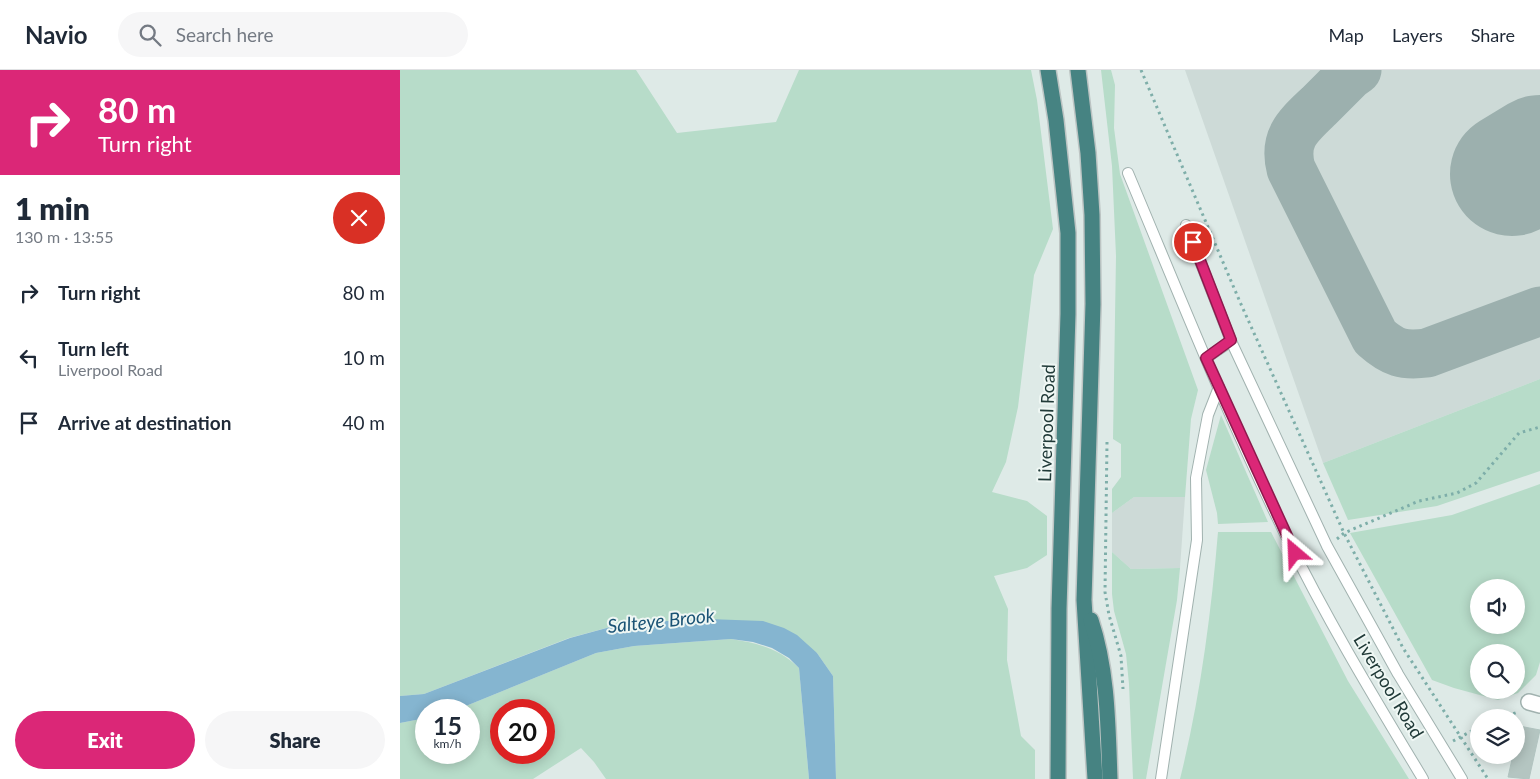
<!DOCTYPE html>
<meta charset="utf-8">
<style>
:root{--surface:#fff;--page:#f6f6f7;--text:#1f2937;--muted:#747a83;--line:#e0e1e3;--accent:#db2777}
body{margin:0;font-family:Lato,sans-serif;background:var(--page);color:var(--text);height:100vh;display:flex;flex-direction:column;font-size:19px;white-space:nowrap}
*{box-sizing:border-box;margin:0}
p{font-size:16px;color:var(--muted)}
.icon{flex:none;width:28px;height:28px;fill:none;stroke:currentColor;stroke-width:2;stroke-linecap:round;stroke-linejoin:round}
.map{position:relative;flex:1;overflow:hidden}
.drawer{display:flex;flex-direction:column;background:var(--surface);width:400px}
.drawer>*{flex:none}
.banner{background:#db2777;color:#fff;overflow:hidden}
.controls{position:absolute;left:1070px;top:509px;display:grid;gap:10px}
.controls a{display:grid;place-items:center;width:55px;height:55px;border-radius:50%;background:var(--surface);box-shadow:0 2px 12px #0003;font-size:25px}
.speed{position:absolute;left:15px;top:629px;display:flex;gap:10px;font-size:25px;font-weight:700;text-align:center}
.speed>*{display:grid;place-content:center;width:65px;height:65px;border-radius:50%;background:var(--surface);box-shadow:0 2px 12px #0003;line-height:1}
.speed small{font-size:12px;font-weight:400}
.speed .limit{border:8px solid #d22;background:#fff;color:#111}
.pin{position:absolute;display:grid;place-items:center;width:42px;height:42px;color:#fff;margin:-21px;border:2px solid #fff;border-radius:50%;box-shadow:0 1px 5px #0007}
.me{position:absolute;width:55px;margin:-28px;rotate:334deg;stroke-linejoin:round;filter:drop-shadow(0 0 4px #0008)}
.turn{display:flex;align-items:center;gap:18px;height:105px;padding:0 15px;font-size:22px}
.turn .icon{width:65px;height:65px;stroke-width:2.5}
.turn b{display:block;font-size:35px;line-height:42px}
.round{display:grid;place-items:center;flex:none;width:52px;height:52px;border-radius:26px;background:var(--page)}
.headline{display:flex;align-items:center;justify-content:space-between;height:85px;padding:0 15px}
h1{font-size:30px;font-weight:800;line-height:38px}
.primary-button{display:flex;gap:10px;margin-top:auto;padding:10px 15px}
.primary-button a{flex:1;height:58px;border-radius:30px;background:var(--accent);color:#fff;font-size:20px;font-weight:800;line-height:58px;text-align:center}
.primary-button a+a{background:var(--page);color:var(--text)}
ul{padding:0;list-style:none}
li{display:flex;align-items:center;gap:15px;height:65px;padding:0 15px}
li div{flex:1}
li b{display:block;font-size:19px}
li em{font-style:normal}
header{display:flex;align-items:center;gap:30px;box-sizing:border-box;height:70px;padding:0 25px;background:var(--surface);border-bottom:1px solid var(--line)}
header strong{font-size:24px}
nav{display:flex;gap:28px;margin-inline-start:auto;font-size:18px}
.search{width:350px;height:45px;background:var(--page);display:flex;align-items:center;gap:12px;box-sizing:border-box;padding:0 18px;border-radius:28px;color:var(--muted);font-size:19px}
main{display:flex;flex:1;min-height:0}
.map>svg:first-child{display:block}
.built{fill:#cddad7}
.green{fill:#b7dcc9;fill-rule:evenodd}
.water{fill:#85b5d0}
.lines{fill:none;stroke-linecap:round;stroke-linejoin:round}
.taxiway{stroke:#9cb0ae;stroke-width:49}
.runway{stroke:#9cb0ae;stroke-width:124}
.building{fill:#b4c5c1;stroke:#b1c4c0}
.service-casing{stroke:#a1b2af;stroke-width:12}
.minor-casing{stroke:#a1b2af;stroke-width:18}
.trunk-casing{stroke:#bcc4c3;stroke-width:18}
.path{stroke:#7eaea9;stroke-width:3;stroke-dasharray:2.5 4;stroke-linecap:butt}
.service{stroke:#fff;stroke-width:10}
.minor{stroke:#fff;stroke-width:15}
.trunk{stroke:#468382;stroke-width:15}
.route-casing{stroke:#8e194d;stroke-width:12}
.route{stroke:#db2777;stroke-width:9}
.labels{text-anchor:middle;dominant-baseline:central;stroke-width:4;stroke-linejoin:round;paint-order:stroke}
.street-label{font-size:18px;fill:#203a38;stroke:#eff7f4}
.water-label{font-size:19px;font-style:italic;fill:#1a5375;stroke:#eff7f4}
</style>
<header>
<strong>Navio</strong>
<div class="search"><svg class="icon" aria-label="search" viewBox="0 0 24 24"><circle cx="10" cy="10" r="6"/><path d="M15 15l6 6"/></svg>Search here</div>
<nav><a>Map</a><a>Layers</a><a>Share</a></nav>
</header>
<main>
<section class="drawer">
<div class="banner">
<div class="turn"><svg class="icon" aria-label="right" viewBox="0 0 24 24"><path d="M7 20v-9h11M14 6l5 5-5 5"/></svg><div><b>80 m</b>Turn right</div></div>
</div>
<div class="headline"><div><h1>1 min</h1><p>130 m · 13:55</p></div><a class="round" style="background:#d93025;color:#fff"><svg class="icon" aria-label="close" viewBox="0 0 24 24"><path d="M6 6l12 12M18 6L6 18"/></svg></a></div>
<ul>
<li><svg class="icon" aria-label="right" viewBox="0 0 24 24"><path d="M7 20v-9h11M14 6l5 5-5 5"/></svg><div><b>Turn right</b></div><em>80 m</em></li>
<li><svg class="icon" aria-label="left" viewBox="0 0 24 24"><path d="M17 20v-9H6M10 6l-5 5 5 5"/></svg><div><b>Turn left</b><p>Liverpool Road</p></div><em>10 m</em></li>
<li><svg class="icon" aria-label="arrive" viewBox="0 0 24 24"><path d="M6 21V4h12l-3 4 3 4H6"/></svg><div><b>Arrive at destination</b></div><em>40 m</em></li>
</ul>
<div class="primary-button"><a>Exit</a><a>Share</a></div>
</section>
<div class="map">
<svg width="1140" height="709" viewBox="0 0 1140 709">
<rect width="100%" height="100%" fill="#deeae7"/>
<!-- built -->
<g class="built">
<path d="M785,0H1140V309L923,393Z"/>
<path d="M734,427H785L780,498L731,499L712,482V443Z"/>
</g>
<!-- green -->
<g class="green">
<path d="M0,0H236L277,63L376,52L399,0H631L637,30L653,159L634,205L618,337L606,392L592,422L627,431L647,446V485L627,498L594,506L608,539L607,590L621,666L635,680V709H436L433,606L417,583L308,549L225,553L169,568L24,624L0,626Z"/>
<path d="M701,0H711L715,15L714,58L720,104L798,320L791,349L785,427H734L712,443V419L721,407V374L713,369L716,186L712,96Z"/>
<path d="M1140,309V401L1037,436L948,450L923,393Z"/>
<path d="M821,345L868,452L818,454L817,443L806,400Z"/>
<path d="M1140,414V592L1136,605L1118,623L1098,630L1054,618L1032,610L950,463L1052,445ZM1079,518H1116V555H1079ZM1079,582H1116V620H1079Z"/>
<path d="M818,462H871L948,611L1009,709H780C800,629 811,545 818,462Z"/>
<path d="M712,482L731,499L780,498L777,530L746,709H733L729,614L726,584L714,541L712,524Z"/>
<path d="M331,569C358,573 380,579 399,598L409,709H206L194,692L181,678L133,709H0V653L26,648V682H69V640H56L196,583L234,576ZM101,640H144V682H101Z"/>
</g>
<!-- water -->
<path class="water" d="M308,549L363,551L384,558L397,565L417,583L433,606L436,709H409L399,598L389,588L372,578L353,572L331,569L234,576L196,583L56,640H26V648L0,653V626L24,624L170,568L225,553Z"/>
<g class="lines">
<!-- taxiway -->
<path class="taxiway" d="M957,0L950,5C940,15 929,26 919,36C898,56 883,68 891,99L975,267C993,283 1003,286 1027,283L1140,241"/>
<!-- runway -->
<path class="runway" d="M1112,104L1140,87"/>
</g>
<!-- building -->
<path class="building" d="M1119,656L1140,660L1129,709L1108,707L1113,685H1116V668Z"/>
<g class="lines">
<defs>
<g id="service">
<path d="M728,103C779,224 828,347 886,466C927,550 975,629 1023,709"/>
<path d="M786,155L831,271L927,476L998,604L1062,709"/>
<path d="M806,288L831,271"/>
<path d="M761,709L797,470L796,408L808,345L819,317"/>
</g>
<path id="minor" d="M1129,632L1140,635"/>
<g id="trunk">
<path d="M648,0L656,50L668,163V244L659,539L658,709"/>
<path d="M678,0L688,83L692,145L693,234L684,530L695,709"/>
<path d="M691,550C708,601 708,656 710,709"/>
</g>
</defs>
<!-- service casing -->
<use href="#service" class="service-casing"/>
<!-- minor casing -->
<use href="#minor" class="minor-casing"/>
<!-- trunk casing -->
<use href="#trunk" class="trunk-casing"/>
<!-- path -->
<g class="path">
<path d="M741,0L840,232L944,463L1003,578L1088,709"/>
<path d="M707,372L705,522L709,545L721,586L723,619"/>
<path d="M937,469L944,463L1019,431L1057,423L1076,413L1119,363L1140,357"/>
<path d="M1101,648L1118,642"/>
<path d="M1053,671L1079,657"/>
</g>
<!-- service -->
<use href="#service" class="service"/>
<!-- minor -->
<use href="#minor" class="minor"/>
<!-- trunk -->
<use href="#trunk" class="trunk"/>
</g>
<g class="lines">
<defs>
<path id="route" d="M793,172L831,270L806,288L895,483"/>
</defs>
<!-- route casing -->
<use href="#route" class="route-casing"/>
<!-- route -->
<use href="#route" class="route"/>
</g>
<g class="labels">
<!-- street labels -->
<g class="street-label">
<text transform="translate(646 353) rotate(-88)">Liverpool Road</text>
<text transform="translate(989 616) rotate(59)">Liverpool Road</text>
</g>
<!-- water labels -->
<g class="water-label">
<text transform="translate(261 550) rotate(-6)">Salteye Brook</text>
</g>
</g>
</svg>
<div class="controls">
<a><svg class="icon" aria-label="sound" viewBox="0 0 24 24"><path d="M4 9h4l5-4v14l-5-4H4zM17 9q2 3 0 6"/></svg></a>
<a><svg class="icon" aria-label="search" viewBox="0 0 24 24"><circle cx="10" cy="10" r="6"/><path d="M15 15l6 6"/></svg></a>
<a><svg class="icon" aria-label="layers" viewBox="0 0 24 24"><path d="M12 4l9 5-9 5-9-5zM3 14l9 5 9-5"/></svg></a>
</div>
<div class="speed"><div>15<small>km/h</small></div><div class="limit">20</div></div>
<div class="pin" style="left:793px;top:172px;background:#d93025"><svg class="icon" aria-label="arrive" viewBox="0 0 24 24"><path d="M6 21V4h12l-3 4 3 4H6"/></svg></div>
<svg class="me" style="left:895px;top:483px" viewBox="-20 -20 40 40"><path d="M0-17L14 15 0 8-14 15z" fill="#db2777" stroke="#fff" stroke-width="4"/></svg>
</div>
</main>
